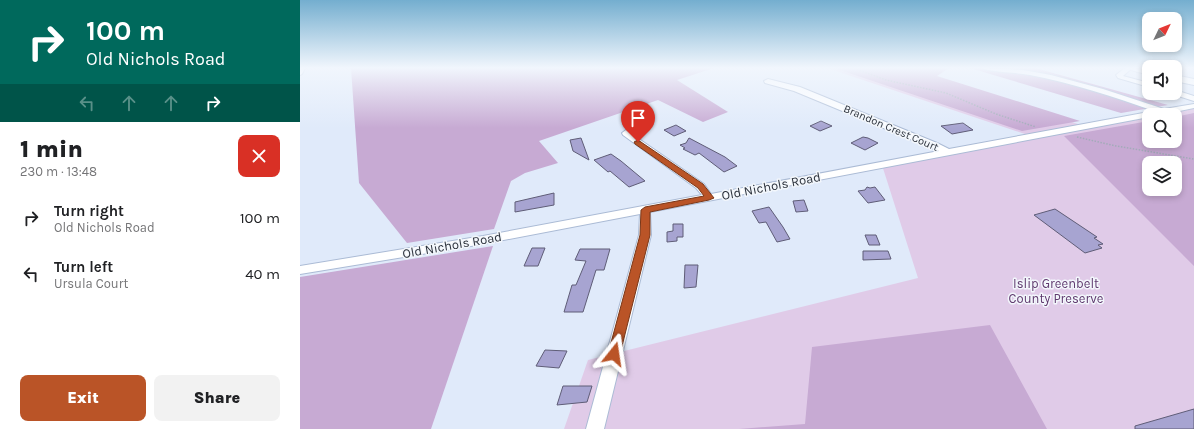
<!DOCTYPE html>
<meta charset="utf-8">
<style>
:root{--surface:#fff;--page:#f2f2f2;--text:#202124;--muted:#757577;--accent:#ba5427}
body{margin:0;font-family:Karla,sans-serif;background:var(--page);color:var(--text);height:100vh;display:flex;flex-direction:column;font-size:15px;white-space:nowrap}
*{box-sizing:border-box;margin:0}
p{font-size:13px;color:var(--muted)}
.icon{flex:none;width:22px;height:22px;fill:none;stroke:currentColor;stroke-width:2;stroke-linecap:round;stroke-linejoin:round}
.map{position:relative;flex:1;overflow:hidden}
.sheet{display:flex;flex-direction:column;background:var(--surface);width:300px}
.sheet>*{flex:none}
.banner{background:#00695c;color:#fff;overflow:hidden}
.needle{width:26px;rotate:47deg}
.controls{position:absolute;left:842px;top:12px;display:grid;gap:8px}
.controls a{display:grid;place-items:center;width:40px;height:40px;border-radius:8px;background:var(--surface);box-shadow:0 2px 6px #0003;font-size:20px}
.pin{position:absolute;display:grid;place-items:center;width:34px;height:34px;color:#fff;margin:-41px -17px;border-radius:50% 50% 50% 0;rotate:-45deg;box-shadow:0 0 4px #0007}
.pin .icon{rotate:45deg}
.me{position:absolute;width:44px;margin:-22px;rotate:15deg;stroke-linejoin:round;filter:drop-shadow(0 0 3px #0008)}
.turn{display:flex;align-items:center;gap:14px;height:84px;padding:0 20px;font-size:18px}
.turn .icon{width:52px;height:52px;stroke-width:2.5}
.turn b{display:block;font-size:28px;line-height:34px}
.lanes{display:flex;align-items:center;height:38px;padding:0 20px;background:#0003;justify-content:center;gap:20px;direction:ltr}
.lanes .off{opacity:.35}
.round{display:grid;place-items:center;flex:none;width:42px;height:42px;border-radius:8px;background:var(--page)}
.summary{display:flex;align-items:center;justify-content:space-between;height:68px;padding:0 20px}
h1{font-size:24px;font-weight:800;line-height:30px}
.button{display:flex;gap:8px;margin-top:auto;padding:8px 20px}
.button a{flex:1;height:46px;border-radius:8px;background:var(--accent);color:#fff;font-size:16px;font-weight:800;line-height:46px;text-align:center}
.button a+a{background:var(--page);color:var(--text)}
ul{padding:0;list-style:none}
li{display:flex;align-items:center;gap:12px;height:56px;padding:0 20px}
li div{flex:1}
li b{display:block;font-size:15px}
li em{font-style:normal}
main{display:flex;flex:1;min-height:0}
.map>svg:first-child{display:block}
.green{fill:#e0cbe8;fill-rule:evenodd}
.forest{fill:#c7aad3;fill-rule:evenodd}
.building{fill:#a7a4d1;stroke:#5f5d77}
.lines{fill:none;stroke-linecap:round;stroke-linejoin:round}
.minor-casing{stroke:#abbbd5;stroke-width:2}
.major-casing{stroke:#abbbd5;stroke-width:2}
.path{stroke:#a3abb9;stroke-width:1.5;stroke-dasharray:1.5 1.5;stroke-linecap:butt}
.minor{fill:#fff;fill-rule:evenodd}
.major{fill:#fff;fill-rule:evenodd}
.route{fill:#ba5427;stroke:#793719}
.labels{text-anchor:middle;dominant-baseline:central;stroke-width:3;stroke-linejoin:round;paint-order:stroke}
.far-street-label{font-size:11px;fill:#2c323c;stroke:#f3f7fc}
.street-label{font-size:13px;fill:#2c323c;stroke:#f3f7fc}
.park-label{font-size:13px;fill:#603a6f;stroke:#f3f7fc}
</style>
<main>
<section class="sheet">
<div class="banner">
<div class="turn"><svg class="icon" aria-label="right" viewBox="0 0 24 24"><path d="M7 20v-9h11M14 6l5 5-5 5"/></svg><div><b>100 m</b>Old Nichols Road</div></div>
<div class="lanes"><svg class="icon off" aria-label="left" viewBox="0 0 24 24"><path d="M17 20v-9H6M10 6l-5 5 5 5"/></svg><svg class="icon off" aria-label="ahead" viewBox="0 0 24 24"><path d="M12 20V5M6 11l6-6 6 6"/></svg><svg class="icon off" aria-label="ahead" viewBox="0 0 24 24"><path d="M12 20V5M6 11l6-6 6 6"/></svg><svg class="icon" aria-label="right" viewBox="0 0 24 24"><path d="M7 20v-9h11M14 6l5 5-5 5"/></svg></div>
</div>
<div class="summary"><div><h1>1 min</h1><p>230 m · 13:48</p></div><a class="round" style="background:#d93025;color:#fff"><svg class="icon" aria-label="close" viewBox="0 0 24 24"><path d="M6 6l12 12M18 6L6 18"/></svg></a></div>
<ul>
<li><svg class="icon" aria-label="right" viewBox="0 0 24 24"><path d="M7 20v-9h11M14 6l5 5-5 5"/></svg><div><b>Turn right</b><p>Old Nichols Road</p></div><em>100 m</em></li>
<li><svg class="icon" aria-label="left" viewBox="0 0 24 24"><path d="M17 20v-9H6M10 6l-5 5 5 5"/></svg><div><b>Turn left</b><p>Ursula Court</p></div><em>40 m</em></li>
</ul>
<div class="button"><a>Exit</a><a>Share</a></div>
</section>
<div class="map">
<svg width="894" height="429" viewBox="0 0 894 429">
<rect width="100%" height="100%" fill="#e0eafa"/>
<!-- green -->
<path class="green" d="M527,68H606L781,125L894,104V429H264L288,360L618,278L581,162L728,135ZM849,115H875V141H849ZM849,163H875V189H849Z"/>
<!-- forest -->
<g class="forest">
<path d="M51,68H414L377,80L428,112L403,122L358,100L239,141L258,163L225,173L211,181L194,229L107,243L59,183Z"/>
<path d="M534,68H649L637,76L780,121L722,131Z"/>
<path d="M670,68H735L868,105L821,113Z"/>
<path d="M894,113V266L764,136L849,121V141H875V117ZM849,163H875V189H849Z"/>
<path d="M193,246L131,429H0V277Z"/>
<path d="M690,325L747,429H439L505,424L512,347Z"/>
</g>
<!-- building -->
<g class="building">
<path d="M521,121L532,126L520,131L510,126Z"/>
<path d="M663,123L673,130L652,134L641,126Z"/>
<path d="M376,125L386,131L374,136L364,130Z"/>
<path d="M563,137L568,138L578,143L565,150L551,143Z"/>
<path d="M281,138L289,160L273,151L270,140Z"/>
<path d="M389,138L425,157L437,166L424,172L399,153L395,155L383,149L385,148L380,145L386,143Z"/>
<path d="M311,154L321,161L345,181L329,187L310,171L308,172L294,160Z"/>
<path d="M567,187L570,188L575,187L585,200L568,203L558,191L565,190Z"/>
<path d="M254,193V205L215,212V202Z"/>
<path d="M504,200L508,211L496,212L493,201Z"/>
<path d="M469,207L483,227L490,239L477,242L466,222L459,223L452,211Z"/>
<path d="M755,209L797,237L794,238L803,244L798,245L802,248L785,253L734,215Z"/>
<path d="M373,224H383V237H377V241L367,242V232L373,231Z"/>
<path d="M565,235H576L580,245H569Z"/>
<path d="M232,248H245L238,266H224Z"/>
<path d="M280,249H310L304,270H296L283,312H264L272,285H276L286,261L275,260Z"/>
<path d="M563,251H588L591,259L563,260Z"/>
<path d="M385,265H398L396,287L384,288Z"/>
<path d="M245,350L267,351L259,368L236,366Z"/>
<path d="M263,386H292L287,402L257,405Z"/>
<path d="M894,409V429H835V426Z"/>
</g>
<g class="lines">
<defs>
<g id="minor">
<path d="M0,68H5L2,74L0,75Z"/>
<path d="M683,68L723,70L751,75L803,89L864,109L894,104V108L865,114L849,115V117L350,212L351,235L304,429H286L339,235L340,214L183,244L0,274V266L183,236L402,195L396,188L323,135L322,133L326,130L404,184L411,194L639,151L494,91L465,83L464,81L468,79L500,87L637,143L649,149L854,111C814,97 772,83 730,75C714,72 699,73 684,69Z"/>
<path d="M825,68H832L823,76L849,83V87L818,78L816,75Z"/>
<path d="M875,90L894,96V101L872,94L875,93Z"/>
</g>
<g id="major">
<path d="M830,68L849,69V75L831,70Z"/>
<path d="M875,75L894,79V85L875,81Z"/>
</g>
</defs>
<!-- minor casing -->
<use href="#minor" class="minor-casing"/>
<!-- major casing -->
<use href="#major" class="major-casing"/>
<!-- path -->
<g class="path">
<path d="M554,68L586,80L646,93L696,114L736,127"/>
<path d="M777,137L816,146L894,159"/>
</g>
<!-- minor -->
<use href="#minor" class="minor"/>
<!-- major -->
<use href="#major" class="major"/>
</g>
<!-- sky -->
<linearGradient id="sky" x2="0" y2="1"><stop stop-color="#74aecf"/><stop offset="0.53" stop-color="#f1f6fd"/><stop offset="1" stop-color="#f1f6fd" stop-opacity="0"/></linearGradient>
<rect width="894" height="128" fill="url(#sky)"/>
<!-- route -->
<path class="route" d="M338,140L403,184L414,198L409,200L350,212V235L320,354L319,358L314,360L310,358L308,354L340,235L341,210L345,207L404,196L398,188L335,144L334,142Z"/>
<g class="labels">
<!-- far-street labels -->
<g class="far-street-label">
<text transform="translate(591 128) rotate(23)">Brandon Crest Court</text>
</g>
<!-- street labels -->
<g class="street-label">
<text transform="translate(471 186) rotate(-11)">Old Nichols Road</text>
<text transform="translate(152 245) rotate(-10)">Old Nichols Road</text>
</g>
<!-- park labels -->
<g class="park-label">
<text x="756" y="283">Islip Greenbelt<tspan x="756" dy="15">County Preserve</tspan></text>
</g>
</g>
</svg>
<div class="controls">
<a><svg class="needle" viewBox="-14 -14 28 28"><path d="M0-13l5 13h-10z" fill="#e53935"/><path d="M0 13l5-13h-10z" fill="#757577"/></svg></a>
<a><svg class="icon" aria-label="sound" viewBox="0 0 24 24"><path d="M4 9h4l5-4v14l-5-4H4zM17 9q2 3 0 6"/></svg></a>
<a><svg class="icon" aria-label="search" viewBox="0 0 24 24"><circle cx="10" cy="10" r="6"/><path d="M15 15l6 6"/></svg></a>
<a><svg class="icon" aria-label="layers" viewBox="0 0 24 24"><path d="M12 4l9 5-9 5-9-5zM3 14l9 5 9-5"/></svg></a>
</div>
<div class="pin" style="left:338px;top:142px;background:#d93025"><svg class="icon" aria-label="arrive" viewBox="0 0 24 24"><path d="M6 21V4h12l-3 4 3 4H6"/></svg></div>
<svg class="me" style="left:314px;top:354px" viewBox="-20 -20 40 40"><path d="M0-17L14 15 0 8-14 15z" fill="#ba5427" stroke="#fff" stroke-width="4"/></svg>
</div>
</main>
